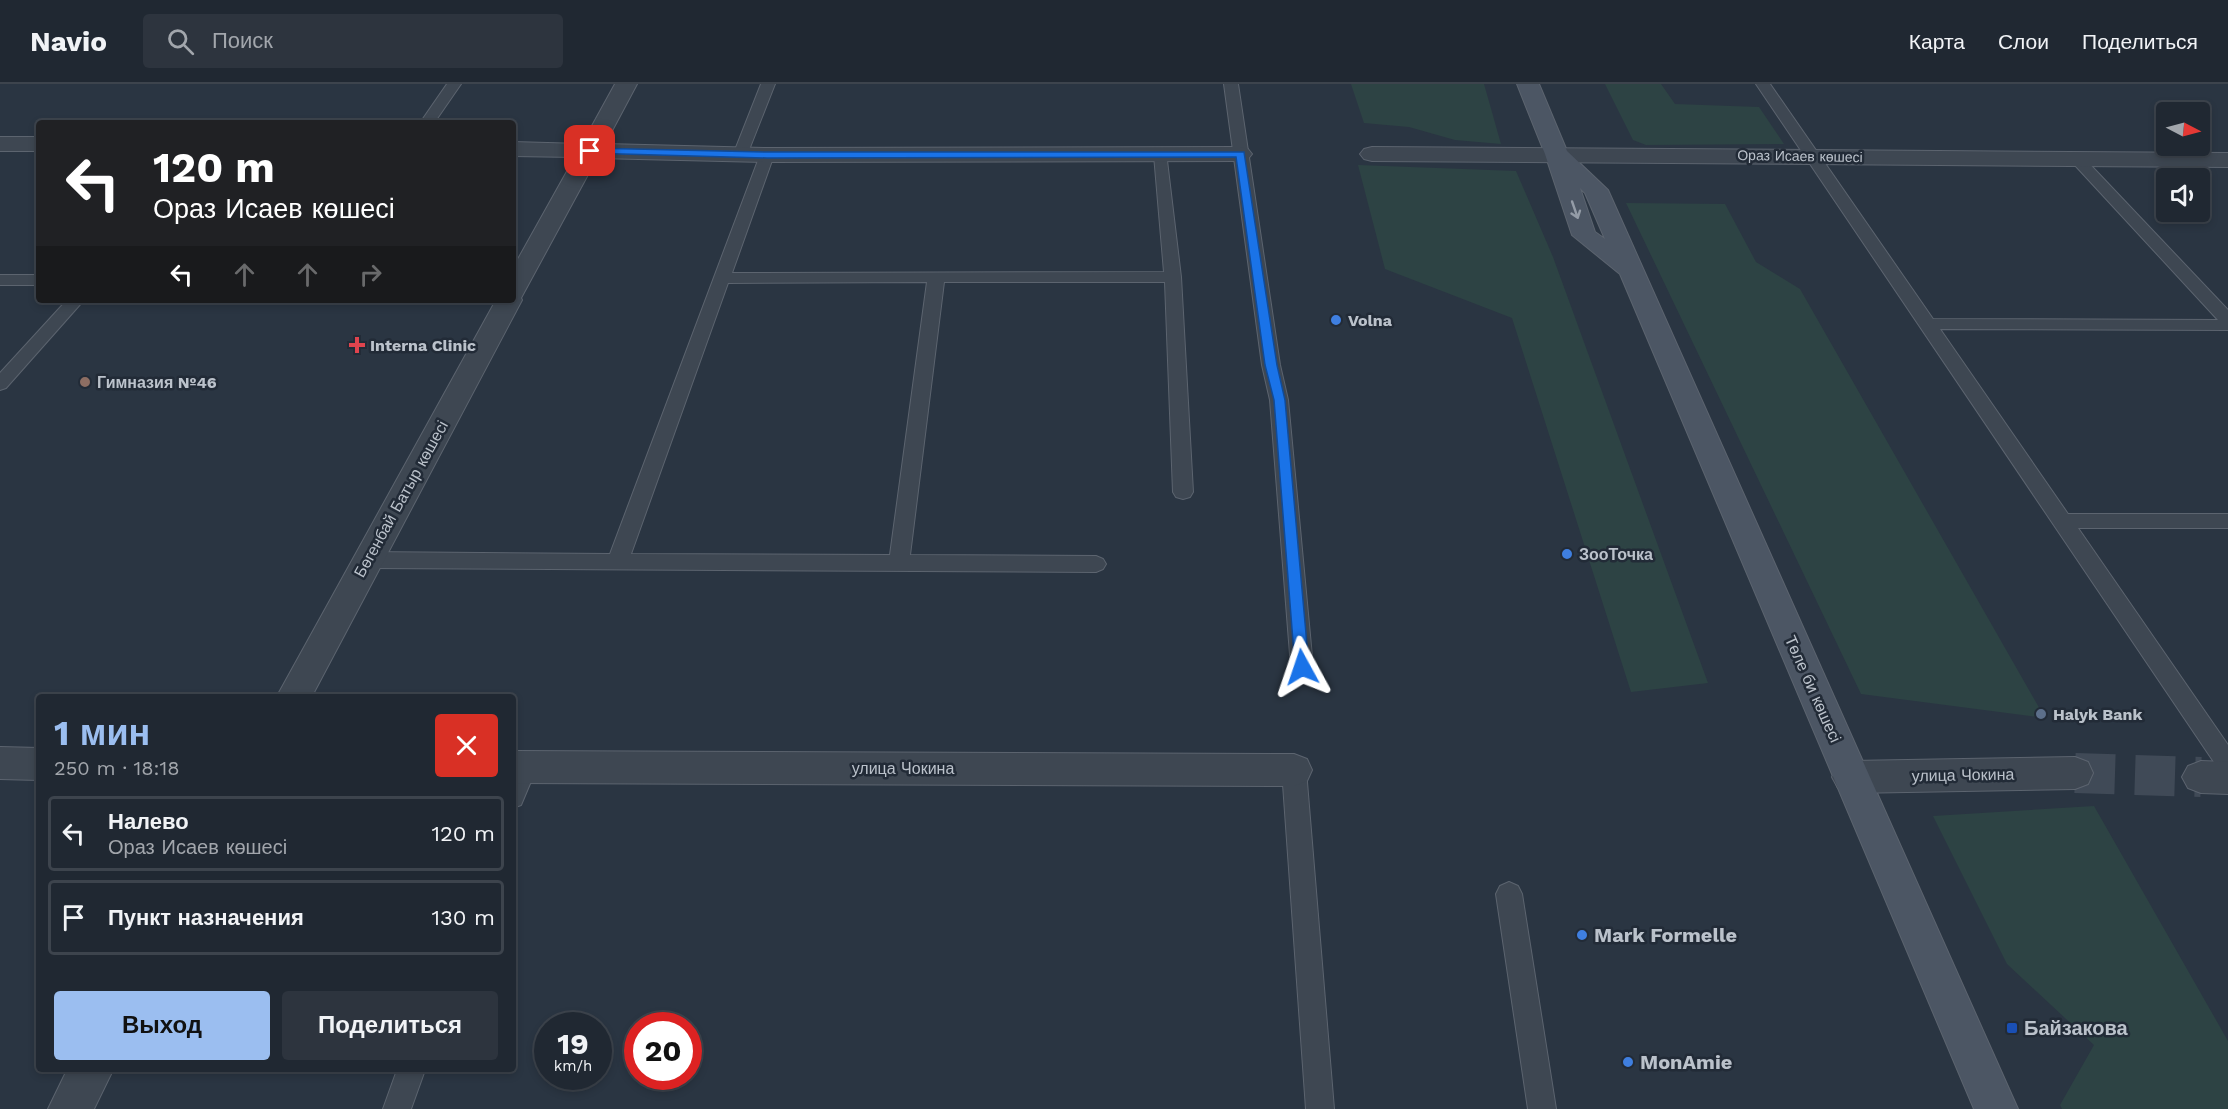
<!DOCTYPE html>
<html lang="ru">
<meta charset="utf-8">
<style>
:root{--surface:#202832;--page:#2d343e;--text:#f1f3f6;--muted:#a2a6ac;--line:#3d444d;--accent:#9bbef0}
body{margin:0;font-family:"Work Sans",sans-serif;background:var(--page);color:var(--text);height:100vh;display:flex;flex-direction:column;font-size:22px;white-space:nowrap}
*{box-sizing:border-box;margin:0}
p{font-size:20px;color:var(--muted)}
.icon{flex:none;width:33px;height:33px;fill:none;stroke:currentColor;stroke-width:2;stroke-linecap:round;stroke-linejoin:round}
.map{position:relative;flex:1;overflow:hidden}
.details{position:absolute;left:36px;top:610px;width:480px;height:378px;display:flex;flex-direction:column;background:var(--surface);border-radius:6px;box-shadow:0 3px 9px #0003,0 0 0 2px var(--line)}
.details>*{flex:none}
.top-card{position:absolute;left:36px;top:36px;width:480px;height:183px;border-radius:6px;box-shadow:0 3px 9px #0003,0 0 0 2px var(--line);background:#202124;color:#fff;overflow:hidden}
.needle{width:39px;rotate:96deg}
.controls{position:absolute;left:2156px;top:18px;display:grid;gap:12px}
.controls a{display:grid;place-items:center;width:54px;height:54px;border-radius:6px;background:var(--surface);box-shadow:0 3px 9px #0003,0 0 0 2px var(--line);font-size:30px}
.speed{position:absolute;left:534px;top:928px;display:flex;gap:12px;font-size:30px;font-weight:700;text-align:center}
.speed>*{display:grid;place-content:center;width:78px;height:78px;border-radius:50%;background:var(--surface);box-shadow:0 3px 9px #0003,0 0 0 2px var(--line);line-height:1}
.speed small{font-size:15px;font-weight:400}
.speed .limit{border:9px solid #d22;background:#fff;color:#111}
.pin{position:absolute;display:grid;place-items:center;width:51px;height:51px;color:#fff;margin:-26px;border-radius:12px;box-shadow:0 3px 9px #0006}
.me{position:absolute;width:66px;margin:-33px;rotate:355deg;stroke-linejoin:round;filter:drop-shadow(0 0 4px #0008)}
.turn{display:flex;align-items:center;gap:21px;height:126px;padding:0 18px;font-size:27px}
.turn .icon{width:78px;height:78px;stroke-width:2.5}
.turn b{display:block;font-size:42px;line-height:51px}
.lanes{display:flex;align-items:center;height:57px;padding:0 18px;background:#0003;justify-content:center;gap:30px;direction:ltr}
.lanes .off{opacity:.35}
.round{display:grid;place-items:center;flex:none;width:63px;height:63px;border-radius:6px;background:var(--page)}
.summary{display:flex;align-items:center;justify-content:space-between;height:102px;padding:0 18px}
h1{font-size:36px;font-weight:700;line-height:45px;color:var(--accent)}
.primary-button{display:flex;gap:12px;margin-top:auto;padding:12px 18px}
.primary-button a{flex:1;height:69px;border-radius:6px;background:var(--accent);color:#111;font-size:24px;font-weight:700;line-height:69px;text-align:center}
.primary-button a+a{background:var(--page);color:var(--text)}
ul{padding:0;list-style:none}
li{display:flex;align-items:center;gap:18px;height:75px;margin:0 12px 9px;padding:0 6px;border:3px solid var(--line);border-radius:6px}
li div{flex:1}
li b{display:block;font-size:22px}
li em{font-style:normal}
header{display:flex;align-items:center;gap:36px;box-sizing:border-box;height:84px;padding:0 30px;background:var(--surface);border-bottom:2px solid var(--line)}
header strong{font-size:28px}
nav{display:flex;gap:33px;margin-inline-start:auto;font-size:21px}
.search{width:420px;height:54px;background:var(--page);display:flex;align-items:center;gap:15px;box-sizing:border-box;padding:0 21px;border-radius:6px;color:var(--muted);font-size:22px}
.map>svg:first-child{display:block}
.green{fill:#2d4344}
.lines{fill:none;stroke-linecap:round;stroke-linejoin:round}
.street-tunnel{stroke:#404a57;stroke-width:40;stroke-dasharray:40 20;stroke-linecap:butt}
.lane-casing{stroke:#5c646f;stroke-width:2}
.street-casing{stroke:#5c646f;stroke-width:2}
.secondary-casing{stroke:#5c646f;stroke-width:2}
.lane{fill:#3e4752;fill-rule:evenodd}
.street{fill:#3e4752;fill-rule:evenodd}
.secondary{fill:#4c5664;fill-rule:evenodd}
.oneway{stroke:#949ca7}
.route{fill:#1a73e8;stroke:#114b97;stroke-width:1.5}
.shop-dot{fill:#3f7fe0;stroke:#222b37;stroke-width:2}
.health-dot{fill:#e0444e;stroke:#222b37;stroke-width:2}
.education-dot{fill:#8d6e63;stroke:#222b37;stroke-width:2}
.service-dot{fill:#5c6f8a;stroke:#222b37;stroke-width:2}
.transit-dot{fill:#1a4fb4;stroke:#222b37;stroke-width:2}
.labels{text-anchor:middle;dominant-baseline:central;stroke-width:5;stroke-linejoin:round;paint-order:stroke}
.far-street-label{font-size:14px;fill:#bbc2cb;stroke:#222b37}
.poi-label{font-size:16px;font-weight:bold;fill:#bbc2cb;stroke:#222b37;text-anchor:start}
.street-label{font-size:16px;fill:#bbc2cb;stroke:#222b37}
.near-poi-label{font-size:20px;font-weight:bold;fill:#bbc2cb;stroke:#222b37;text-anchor:start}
</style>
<header>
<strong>Navio</strong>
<div class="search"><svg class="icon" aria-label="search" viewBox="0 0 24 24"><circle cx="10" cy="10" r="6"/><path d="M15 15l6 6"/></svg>Поиск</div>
<nav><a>Карта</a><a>Слои</a><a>Поделиться</a></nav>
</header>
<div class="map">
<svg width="2228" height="1025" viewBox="0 0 2228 1025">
<rect width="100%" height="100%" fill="#2a3542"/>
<!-- green -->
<g class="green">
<path d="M1351,0H1484L1501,60L1455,56L1409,43L1364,39Z"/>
<path d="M1605,0H1661L1675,20L1759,23L1784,60L1646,61L1633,56Z"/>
<path d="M1358,81L1516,87L1553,173L1708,599L1631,608L1512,234L1385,185Z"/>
<path d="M1626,119L1725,120L1756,178L1800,205L2045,634L1861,610Z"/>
<path d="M2094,722L2228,957V1025H2062L2060,1021L2094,961L2007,880L1933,732Z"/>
</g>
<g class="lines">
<!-- street-tunnel -->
<path class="street-tunnel" d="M2075,689L2201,693"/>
<defs>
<g id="lane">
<path d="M447,0H461L434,39H420Z"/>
<path d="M761,0H775L747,71L745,74H735L733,71Z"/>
<path d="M1224,0H1238L1280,281L1288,316L1313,583L1310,589L1302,592L1294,589L1291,583L1270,316L1262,281Z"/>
<path d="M1756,0H1770L1933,235L2218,236L2072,78L2070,75L2077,71L2082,72L2228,226V246L1940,245L2068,430H2228V444H2078L2228,661V690L2220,687Z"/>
<path d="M767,67L774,71L732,189L1164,188L1154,71L1161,67L1166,68L1181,193L1193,408L1190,413L1183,415L1176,413L1173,408L1165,198H944L910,471L1096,472L1103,475L1106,480L1103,485L1096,488L367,484L360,481L357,476L360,471L367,468L610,470L760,71ZM927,198L890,471L631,470L728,199Z"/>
<rect x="0" y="191" width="39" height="10"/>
<path d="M67,216H84L6,304L0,306V289Z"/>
<path d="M525,673L533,676L537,683L521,721L513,724V684L517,676Z"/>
<path d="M1294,676L1302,679L1306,686L1334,1025H1306L1282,686L1286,679Z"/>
<path d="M1509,798L1518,802L1522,810L1556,1025H1528L1496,810L1500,802Z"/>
<path d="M397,986H425L411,1025H383Z"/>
</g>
<g id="street">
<path d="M615,0H637L605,60L767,64L1240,63L1248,65L1252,70L1248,75L1240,77L767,78L597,74L521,214L522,216L311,614H276L496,216H513V184L575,73L513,72V58L582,60Z"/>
<rect x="0" y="53" width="39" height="14"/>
<path d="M1372,63L2228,69V83L1372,77L1364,75L1360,70L1364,65Z"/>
<path d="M0,663L39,664V696L0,695Z"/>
<path d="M513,667L1294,670L1307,675L1312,686L1307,697L1294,702L513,699Z"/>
<path d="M2075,673L2088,678L2093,689L2088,700L2075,705L1851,709L1838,704L1832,693L1838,682L1851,677Z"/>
<path d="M2201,677L2228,678V710L2201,709L2188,704L2182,693L2188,682Z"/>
<path d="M67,986H113L94,1025H48Z"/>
</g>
<path id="secondary" d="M1517,0H1539L1567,67L1608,106L2018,1025H1974L1620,190L1572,151L1545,70ZM1580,104L1585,109L1605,155L1595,148Z"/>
</defs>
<!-- lane casing -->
<use href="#lane" class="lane-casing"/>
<!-- street casing -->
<use href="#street" class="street-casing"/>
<!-- secondary casing -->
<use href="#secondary" class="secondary-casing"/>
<!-- lane -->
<use href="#lane" class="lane"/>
<!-- street -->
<use href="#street" class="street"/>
<!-- secondary -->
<use href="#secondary" class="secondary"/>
</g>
<!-- one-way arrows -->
<defs><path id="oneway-shaft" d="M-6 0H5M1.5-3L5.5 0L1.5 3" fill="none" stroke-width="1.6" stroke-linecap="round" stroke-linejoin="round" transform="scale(1.5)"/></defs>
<use class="oneway" href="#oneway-shaft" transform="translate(1575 126) rotate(71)"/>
<!-- route -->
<path class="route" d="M590,64L767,68H1244L1277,281L1285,316L1309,583L1307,587H1297L1295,583L1274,316L1265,281L1236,73L767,74L586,69L585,67Z"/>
<!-- markers -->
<g class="shop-dot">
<circle cx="1336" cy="236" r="6"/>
<circle cx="1567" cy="470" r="6"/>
<circle cx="1582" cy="851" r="6"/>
<circle cx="1628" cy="978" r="6"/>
</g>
<path class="health-dot" d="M354 252h6v6h6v6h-6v6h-6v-6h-6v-6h6z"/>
<circle class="education-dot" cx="85" cy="298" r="6"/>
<circle class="service-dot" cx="2041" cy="630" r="6"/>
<rect class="transit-dot" x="2006" y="938" width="12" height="12" rx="3"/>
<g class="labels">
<!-- far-street labels -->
<g class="far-street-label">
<text transform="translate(1800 72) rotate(1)">Ораз Исаев көшесі</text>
</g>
<!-- poi labels -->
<g class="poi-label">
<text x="1348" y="236">Volna</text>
<text x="370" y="261">Interna Clinic</text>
<text x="97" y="298">Гимназия №46</text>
<text x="1579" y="470">ЗооТочка</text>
<text x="2053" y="630">Halyk Bank</text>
</g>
<!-- street labels -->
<g class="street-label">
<text transform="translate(401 415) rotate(-61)">Бөгенбай Батыр көшесі</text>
<text transform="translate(1813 605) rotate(66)">Төле би көшесі</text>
<text x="903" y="684">улица Чокина</text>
<text transform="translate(1963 691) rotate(-1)">улица Чокина</text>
</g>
<!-- near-poi labels -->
<g class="near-poi-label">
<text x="1594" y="851">Mark Formelle</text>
<text x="2024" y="944">Байзакова</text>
<text x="1640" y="978">MonAmie</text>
</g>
</g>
</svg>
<div class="controls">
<a><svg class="needle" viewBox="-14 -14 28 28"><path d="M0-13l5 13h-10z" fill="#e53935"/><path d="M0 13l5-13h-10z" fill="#a2a6ac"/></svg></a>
<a><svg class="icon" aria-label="sound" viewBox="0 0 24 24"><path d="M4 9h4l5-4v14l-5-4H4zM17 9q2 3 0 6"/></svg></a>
</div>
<div class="speed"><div>19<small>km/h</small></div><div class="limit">20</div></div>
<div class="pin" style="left:590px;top:67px;background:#d93025"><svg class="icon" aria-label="arrive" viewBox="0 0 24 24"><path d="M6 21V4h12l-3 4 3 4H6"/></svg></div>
<svg class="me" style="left:1302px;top:583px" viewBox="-20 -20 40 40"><path d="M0-17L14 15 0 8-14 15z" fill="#1a73e8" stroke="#fff" stroke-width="4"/></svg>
<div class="top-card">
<div class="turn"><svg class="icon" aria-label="left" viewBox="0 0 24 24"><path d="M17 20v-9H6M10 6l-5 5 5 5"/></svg><div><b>120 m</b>Ораз Исаев көшесі</div></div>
<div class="lanes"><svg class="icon" aria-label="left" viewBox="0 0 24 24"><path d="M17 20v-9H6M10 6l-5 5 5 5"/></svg><svg class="icon off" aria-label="ahead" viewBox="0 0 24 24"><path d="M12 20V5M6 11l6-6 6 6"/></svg><svg class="icon off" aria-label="ahead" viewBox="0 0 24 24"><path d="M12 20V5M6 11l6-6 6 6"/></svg><svg class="icon off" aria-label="right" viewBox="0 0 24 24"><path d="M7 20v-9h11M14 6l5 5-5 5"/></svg></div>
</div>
<section class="details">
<div class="summary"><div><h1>1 мин</h1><p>250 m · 18:18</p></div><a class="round" style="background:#d93025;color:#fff"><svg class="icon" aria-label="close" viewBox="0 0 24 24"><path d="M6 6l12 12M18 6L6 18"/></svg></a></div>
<ul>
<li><svg class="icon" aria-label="left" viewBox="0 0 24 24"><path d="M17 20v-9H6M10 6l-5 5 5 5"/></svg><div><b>Налево</b><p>Ораз Исаев көшесі</p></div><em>120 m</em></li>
<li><svg class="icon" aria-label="arrive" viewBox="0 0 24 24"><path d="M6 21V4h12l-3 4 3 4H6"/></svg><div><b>Пункт назначения</b></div><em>130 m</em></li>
</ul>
<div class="primary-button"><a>Выход</a><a>Поделиться</a></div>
</section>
</div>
